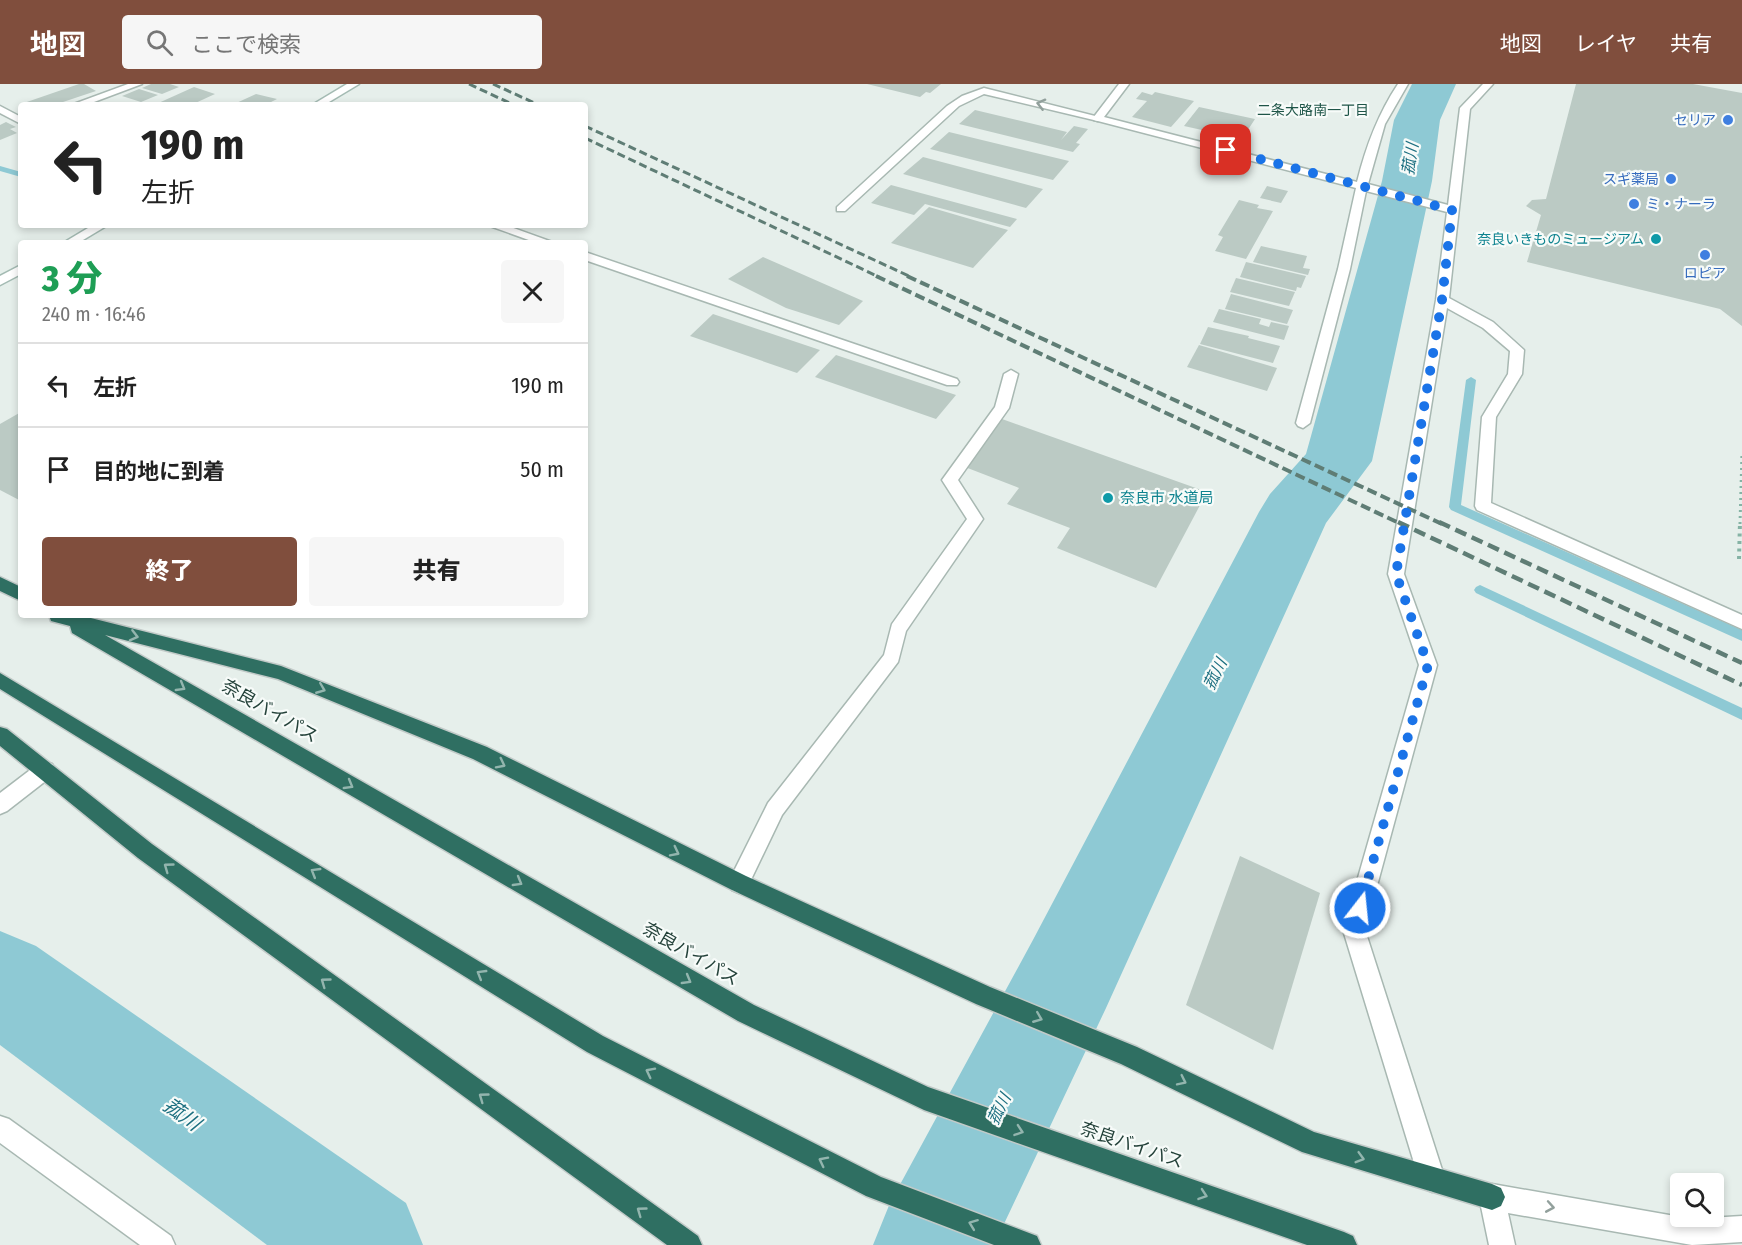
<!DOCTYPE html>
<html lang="ja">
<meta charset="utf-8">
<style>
:root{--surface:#fff;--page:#f6f6f6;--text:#222;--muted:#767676;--line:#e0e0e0;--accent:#804e3d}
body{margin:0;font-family:"Fira Sans Condensed","Noto Sans JP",sans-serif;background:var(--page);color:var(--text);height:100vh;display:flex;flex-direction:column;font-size:22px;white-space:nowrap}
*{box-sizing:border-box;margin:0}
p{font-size:20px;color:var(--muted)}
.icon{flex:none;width:33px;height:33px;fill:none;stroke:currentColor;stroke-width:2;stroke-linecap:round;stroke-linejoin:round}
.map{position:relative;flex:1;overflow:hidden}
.sheet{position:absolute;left:18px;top:156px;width:570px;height:378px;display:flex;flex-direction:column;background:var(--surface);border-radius:6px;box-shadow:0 3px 9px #0003}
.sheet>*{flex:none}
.guide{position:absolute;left:18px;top:18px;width:570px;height:126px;border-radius:6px;box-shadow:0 3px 9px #0003;background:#fff;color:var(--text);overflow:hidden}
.buttons{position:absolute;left:1670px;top:1089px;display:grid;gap:12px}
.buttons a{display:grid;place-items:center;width:54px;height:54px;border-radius:6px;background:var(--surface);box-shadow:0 3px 9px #0003;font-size:30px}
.pin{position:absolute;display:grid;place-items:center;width:51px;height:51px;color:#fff;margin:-26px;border-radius:12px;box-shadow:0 3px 9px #0006}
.me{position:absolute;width:66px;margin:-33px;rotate:16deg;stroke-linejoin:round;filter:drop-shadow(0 0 4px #0008)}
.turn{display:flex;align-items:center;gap:21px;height:126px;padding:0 24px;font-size:27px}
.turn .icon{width:78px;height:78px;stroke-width:2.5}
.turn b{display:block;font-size:42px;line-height:51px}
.round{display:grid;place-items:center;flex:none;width:63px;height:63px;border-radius:6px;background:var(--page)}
.overview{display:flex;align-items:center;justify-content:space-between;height:102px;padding:0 24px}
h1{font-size:36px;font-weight:800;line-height:45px;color:#1e9e55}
.primary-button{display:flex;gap:12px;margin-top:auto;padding:12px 24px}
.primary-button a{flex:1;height:69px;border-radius:6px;background:var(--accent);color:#fff;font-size:24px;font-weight:800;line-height:69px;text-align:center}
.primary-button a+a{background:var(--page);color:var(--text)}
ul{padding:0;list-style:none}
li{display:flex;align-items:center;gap:18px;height:84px;padding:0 24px;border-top:2px solid var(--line)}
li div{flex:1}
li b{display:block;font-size:22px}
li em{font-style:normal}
header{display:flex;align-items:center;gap:36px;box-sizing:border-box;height:84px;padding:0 30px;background:var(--accent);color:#fff}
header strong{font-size:28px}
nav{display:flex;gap:33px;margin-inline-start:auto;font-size:21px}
.search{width:420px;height:54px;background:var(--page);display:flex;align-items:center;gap:15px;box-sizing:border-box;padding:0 21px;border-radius:6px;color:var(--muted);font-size:22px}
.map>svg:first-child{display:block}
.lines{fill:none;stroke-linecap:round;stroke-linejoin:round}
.stream{fill:#8ec9d4;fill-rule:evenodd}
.river{fill:#8ec9d4;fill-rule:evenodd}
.building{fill:#bbcac4}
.lane-casing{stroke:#a8b8b2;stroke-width:3}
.street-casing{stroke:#a8b8b2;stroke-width:3}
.secondary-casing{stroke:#a4bbb3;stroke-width:3}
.highway-casing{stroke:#c2cac8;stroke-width:3}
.path-far1{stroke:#86b3a5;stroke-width:3;stroke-dasharray:2 4;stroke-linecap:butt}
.path{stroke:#86b3a5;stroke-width:4;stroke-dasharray:3 4.5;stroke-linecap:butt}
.lane{fill:#fff;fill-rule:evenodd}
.street{fill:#fff;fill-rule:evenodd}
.secondary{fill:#fff;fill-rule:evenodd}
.highway{fill:#2f6f62;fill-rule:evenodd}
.rail-far2{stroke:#5f7d75;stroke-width:3;stroke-dasharray:8 4;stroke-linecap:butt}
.rail-far1{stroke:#5f7d75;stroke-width:4;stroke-dasharray:10 4.5;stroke-linecap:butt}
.rail{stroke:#5f7d75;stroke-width:4.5;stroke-dasharray:12 6;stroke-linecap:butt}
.oneway{stroke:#92a09c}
.oneway2{stroke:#93b5ae}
.route{stroke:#1a73e8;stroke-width:10;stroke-dasharray:0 18}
.shop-dot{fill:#3f7fe0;stroke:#f7fbf9;stroke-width:2}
.culture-dot{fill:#0f9aa8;stroke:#f7fbf9;stroke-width:2}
.labels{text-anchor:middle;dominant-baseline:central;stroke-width:4.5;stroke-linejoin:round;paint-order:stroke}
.far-neighbourhood-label{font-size:14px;fill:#1f5548;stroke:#f7fbf9}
.far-shop-label{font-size:14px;fill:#366cbe;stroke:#f7fbf9;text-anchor:end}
.far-culture-label{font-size:14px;fill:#0d838f;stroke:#f7fbf9;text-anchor:end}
.culture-label{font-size:15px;fill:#0d838f;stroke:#f7fbf9;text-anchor:start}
.water-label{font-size:16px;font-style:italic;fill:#1c6f80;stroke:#f7fbf9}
.near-street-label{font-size:18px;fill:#24423a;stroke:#f7fbf9}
.near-water-label{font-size:20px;font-style:italic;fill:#1c6f80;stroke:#f7fbf9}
</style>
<header>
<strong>地図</strong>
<div class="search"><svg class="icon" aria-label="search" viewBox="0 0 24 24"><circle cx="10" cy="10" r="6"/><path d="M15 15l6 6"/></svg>ここで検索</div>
<nav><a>地図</a><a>レイヤ</a><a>共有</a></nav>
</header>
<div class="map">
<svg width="1742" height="1161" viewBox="0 0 1742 1161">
<rect width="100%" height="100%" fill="#e6efeb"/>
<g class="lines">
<!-- stream -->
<g class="stream">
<path d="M0,82L21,88V93L0,87Z"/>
<path d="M1471,293L1476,296L1461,421L1742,546V557L1451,426L1449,423L1466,296Z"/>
<path d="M1480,501L1742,624V636L1476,509L1474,506L1476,503Z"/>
</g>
<!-- river -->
<g class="river">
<path d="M1412,0H1456L1440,36L1432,97L1372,377L1326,439L1106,924L994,1161H873L890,1119L1034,854L1259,428L1270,410L1306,370L1382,97L1394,36Z"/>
<path d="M0,847L36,862L406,1119L423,1161H267L0,961Z"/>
</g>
</g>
<!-- building -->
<g class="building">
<path d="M79,0H84L96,7L54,21L21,20Z"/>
<path d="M151,0H170L179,3L162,10L142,4Z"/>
<path d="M867,0H941L930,9L926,8L920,13Z"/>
<path d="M1576,0H1693L1742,9V242L1720,225L1527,178L1541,131L1526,122L1532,116L1546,115Z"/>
<path d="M194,3L215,10L191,21H154Z"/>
<path d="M139,5L158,11L141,18L122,12Z"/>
<path d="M1142,8L1152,11L1155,8L1194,17L1171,43L1132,33L1147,17L1136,15Z"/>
<path d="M256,10L277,15L265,21H232Z"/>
<path d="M1199,23L1255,35L1240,58L1226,55L1229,52L1184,42Z"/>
<path d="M975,26L1067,48L1061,56L1074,42L1088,45L1076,59L1080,60L1073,68L959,40Z"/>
<path d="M6,38L16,43L10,45L17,49L0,56V41Z"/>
<path d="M949,48L1069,77L1053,96L930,65Z"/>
<path d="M923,73L1043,105L1026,124L903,90Z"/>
<path d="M891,101L1017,135L1010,143L925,120L914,131L871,119Z"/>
<path d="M1267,102L1288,107L1281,119L1260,114Z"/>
<path d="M1239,116L1259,121L1257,124L1273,127L1246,175L1215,167L1223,153L1218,151Z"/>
<path d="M929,123L1008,146L973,184L891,159Z"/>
<path d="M1261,162L1307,172L1303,184L1310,185L1308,191L1253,178Z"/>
<path d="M763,173L863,217L839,241L786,224L728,195Z"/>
<path d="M1246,178L1306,192L1301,204L1297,203L1296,207L1240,193Z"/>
<path d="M1236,194L1295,208L1289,222L1230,208Z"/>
<path d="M1231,210L1293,226L1287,240L1225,225Z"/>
<path d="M1219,225L1261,235L1259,240L1269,243L1271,238L1289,242L1284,256L1213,238Z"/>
<path d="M713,230L820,266L797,289L690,252Z"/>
<path d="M1208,243L1249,252L1248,254L1280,262L1273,279L1200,260Z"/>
<path d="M1199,261L1277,284L1267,307L1187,283Z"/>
<path d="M836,271L956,311L936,335L815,293Z"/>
<path d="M21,328V417L0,406V340Z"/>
<path d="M1002,335L1207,408L1156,504L1057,464L1070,444L1007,420L1019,404L965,383Z"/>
<path d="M1240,772L1320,809L1273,966L1186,921Z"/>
</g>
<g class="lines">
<defs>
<g id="lane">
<path d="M984,4L1103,34L1098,37L984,10L959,22L845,127H837V123L947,22L962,12Z"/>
<path d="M1011,286L1018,290L1009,324L958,396L983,435L906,547L898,578L782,731L746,806L739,809L732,806L728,799L768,719L884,571L892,540L967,435L942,396L995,323L1004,290Z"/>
</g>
<g id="street">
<path d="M128,0H142L86,21H71Z"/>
<path d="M1119,0H1129L1104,33L1357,98C1366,62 1378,30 1398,0H1408L1385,40L1368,100L1448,121L1460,24L1483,0H1493L1470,25L1449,214L1493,238L1524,266L1522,290L1496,333L1491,419L1742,531V545L1477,426L1475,422L1482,333L1508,290L1510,267L1483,244L1447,224L1404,490L1437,581L1365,846L1445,1095L1441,1104L1432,1108L1423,1104L1419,1095L1343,846L1419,581L1388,490L1436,216L1447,128L1366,107L1350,185L1310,339L1303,344L1298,342L1296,339L1338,185L1356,104L1094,36L1093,34Z"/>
<path d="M0,22L21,33V40L0,29Z"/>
<path d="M487,141H505L555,159H537Z"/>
<path d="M585,168L957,295L959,298L957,301H947L585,176Z"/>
<path d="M45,678L52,680L55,686L52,692L7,727L0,730V709L38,680Z"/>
<path d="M0,1032L9,1035L171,1152L175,1161H140L0,1059Z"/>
<path d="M1492,1100L1692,1135L1742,1132V1158L1692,1161L1508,1129L1515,1161H1489L1479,1113L1483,1104Z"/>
</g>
<g id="secondary">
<path d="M347,0H359L324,21H312Z"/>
<path d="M93,141H108L78,159H63Z"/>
<path d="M21,181V190L0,201V192Z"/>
</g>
<g id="highway">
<path d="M0,493L21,503V517L0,507Z"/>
<path d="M49,531H79L281,582L487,663L746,792L990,903L1137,963L1314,1048L1492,1100L1501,1104L1505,1113L1501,1122L1492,1126L1302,1068L1121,980L976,920L732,806L473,675L278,595L105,551L754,921L928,1003L1344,1148L1353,1152L1357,1161H1307L924,1026L738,937L72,549L70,542L51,537Z"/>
<path d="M0,589L603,952L881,1093L1037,1152L1041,1161H994L866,1112L587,968L0,605Z"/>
<path d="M0,643L7,645L152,760L698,1152L702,1161H667L138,774L0,662Z"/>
</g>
</defs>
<!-- lane casing -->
<use href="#lane" class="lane-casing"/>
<!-- street casing -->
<use href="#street" class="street-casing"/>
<!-- secondary casing -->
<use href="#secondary" class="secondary-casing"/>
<!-- highway casing -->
<use href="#highway" class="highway-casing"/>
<!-- path-far1 -->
<path class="path-far1" d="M1740,440L1742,369"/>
<!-- path -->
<path class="path" d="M1739,475L1740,438"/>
<!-- lane -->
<use href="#lane" class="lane"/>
<!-- street -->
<use href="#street" class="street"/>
<!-- secondary -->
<use href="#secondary" class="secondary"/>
<!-- highway -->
<use href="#highway" class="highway"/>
<!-- rail-far2 -->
<g class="rail-far2">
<path d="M469,0L514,21"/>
<path d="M493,0L539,21"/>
<path d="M585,42L911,193"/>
<path d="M585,54L879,193"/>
</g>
<!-- rail-far1 -->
<g class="rail-far1">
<path d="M876,192L1401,440"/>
<path d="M907,192L1442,440"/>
</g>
<!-- rail -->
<g class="rail">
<path d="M1398,438L1742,601"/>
<path d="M1439,438L1742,579"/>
</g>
</g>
<!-- one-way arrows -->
<defs><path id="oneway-chevron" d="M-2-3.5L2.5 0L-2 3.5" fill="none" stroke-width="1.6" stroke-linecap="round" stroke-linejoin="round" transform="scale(1.5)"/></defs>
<g class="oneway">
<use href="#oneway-chevron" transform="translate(1041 20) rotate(-166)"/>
<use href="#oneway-chevron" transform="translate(1550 1123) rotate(10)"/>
</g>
<g class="oneway2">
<use href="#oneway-chevron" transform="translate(134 552) rotate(14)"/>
<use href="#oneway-chevron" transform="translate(181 603) rotate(30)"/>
<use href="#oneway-chevron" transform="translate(321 605) rotate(22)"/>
<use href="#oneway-chevron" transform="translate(501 680) rotate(27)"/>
<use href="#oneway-chevron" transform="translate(349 701) rotate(30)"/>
<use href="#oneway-chevron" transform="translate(675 768) rotate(27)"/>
<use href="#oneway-chevron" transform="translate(168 783) rotate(-144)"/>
<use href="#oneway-chevron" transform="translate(315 788) rotate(-149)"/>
<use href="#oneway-chevron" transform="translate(518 798) rotate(30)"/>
<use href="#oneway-chevron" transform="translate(481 890) rotate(-149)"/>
<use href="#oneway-chevron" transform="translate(687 896) rotate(30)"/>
<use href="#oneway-chevron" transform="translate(325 898) rotate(-144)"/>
<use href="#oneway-chevron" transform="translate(1038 934) rotate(22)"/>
<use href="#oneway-chevron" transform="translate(650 988) rotate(-153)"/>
<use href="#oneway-chevron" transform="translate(1182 997) rotate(26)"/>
<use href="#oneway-chevron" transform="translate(483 1013) rotate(-144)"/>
<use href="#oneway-chevron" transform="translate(1019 1047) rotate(19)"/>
<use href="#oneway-chevron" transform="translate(1360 1074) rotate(16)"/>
<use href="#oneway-chevron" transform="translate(823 1077) rotate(-153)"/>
<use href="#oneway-chevron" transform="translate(1203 1111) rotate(19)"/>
<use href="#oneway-chevron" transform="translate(641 1127) rotate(-144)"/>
<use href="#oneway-chevron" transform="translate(973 1140) rotate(-159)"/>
</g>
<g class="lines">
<!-- route -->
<path class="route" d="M1226,66L1452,126L1442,216L1396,490L1428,581L1360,824"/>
</g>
<!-- markers -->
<g class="shop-dot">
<circle cx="1728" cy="36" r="6"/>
<circle cx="1671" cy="95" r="6"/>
<circle cx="1634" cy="120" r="6"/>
<circle cx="1705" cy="171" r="6"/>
</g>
<g class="culture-dot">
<circle cx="1656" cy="155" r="6"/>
<circle cx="1108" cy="414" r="6"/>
</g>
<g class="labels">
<!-- far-neighbourhood labels -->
<g class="far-neighbourhood-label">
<text x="1313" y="26">二条大路南一丁目</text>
</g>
<!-- far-shop labels -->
<g class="far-shop-label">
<text x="1716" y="36">セリア</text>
<text x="1659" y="95">スギ薬局</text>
<text x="1646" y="120" text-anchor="start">ミ・ナーラ</text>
<text x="1705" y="189" text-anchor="middle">ロピア</text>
</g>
<!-- far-culture labels -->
<g class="far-culture-label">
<text x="1644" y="155">奈良いきものミュージアム</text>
</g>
<!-- culture labels -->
<g class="culture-label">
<text x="1120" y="414">奈良市 水道局</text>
</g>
<!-- water labels -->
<g class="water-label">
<text transform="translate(1410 75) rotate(-81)">菰川</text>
<text transform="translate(1215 590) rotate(-64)">菰川</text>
<text transform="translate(999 1025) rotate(-64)">菰川</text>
</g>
<!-- near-street labels -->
<g class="near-street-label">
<text transform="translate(270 627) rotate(30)">奈良バイパス</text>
<text transform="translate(691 870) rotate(30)">奈良バイパス</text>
<text transform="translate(1132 1061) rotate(19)">奈良バイパス</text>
</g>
<!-- near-water labels -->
<g class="near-water-label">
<text transform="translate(182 1030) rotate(36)">菰川</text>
</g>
</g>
</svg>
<div class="buttons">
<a><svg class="icon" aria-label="search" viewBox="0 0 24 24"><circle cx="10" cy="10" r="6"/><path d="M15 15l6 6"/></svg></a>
</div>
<div class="pin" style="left:1226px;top:66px;background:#d93025"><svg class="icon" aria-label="arrive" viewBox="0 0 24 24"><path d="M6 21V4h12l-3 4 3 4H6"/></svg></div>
<svg class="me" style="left:1360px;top:824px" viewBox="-20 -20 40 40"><circle r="17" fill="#1a73e8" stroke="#fff" stroke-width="3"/><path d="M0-11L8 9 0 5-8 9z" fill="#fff"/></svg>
<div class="guide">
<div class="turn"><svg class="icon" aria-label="left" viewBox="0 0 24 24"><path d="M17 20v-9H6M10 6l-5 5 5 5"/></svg><div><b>190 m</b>左折</div></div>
</div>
<section class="sheet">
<div class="overview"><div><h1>3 分</h1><p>240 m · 16:46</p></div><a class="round"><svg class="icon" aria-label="close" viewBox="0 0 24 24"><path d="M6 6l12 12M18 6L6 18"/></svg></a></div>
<ul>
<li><svg class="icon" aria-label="left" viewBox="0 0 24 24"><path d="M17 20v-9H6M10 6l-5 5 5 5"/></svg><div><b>左折</b></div><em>190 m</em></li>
<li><svg class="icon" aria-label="arrive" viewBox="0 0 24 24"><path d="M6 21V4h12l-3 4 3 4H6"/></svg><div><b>目的地に到着</b></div><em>50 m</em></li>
</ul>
<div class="primary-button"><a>終了</a><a>共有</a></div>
</section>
</div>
